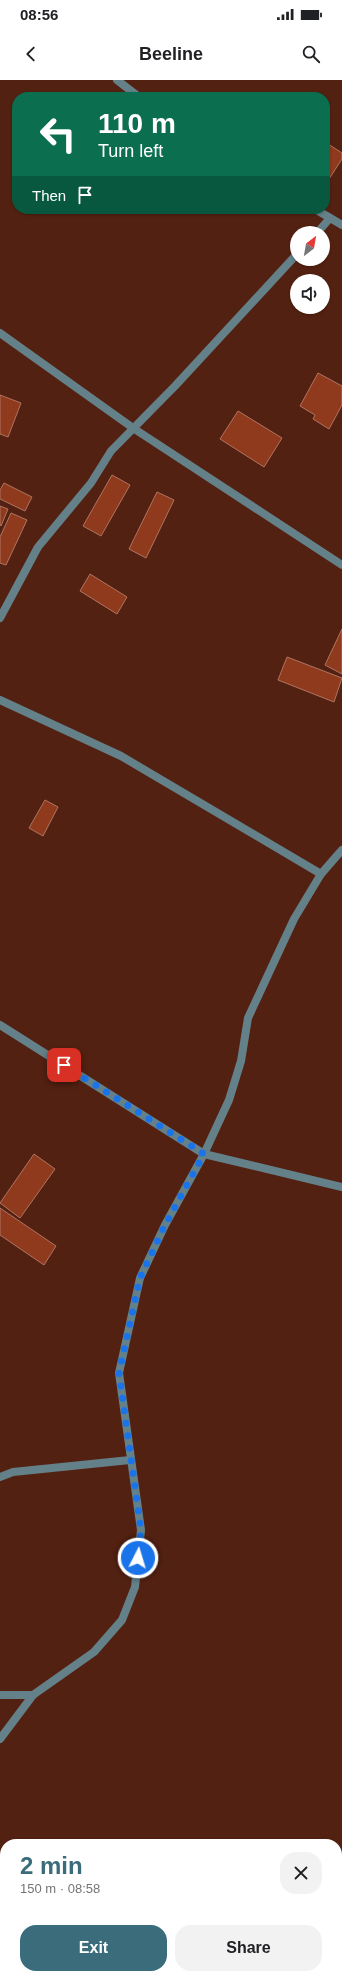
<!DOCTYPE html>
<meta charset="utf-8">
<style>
:root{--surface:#fff;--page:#f2f2f2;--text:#202124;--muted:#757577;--accent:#3a6c7b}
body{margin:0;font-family:Arial,sans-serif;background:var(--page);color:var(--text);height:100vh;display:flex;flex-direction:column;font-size:15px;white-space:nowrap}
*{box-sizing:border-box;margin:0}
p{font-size:13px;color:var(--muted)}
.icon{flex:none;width:22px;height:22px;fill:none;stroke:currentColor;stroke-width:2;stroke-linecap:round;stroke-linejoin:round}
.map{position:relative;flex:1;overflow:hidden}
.side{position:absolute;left:0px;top:1759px;width:342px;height:140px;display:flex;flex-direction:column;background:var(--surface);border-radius:16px 16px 0 0;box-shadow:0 1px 3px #0004}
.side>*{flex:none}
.guide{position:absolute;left:12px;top:12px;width:318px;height:122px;border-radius:16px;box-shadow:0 1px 3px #0004;background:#0b6e4f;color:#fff;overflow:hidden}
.needle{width:26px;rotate:31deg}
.tools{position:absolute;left:290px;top:146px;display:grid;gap:8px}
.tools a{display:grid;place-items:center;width:40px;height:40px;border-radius:50%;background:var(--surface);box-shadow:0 1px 3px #0004;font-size:20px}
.pin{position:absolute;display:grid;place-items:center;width:34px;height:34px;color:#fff;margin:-17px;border-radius:8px;box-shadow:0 2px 6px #0006}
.me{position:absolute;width:44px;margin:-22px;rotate:5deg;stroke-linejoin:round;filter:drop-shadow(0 0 3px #0008)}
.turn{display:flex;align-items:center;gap:14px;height:84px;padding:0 20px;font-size:18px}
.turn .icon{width:52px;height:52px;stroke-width:2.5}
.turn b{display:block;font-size:28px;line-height:34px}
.then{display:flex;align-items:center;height:38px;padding:0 20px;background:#0003;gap:8px;font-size:15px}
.round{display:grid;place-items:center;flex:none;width:42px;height:42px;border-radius:16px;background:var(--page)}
.headline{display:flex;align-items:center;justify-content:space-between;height:68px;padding:0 20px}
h1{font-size:24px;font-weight:800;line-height:30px;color:var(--accent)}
.primary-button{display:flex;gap:8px;margin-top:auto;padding:8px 20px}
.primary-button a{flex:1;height:46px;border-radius:16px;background:var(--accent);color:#fff;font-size:16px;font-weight:800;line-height:46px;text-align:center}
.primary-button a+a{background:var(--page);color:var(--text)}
.status{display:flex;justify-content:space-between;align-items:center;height:28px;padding:0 20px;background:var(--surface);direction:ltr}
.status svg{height:11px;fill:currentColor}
header{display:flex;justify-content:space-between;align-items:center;height:52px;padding:0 20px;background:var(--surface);font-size:18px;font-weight:800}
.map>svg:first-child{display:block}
.building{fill:#903a1d;stroke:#af7462}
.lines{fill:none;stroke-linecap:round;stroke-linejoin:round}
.minor{stroke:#64818a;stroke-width:8}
.route{stroke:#1a73e8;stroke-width:7;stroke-dasharray:0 12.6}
</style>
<div class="status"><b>08:56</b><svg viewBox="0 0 49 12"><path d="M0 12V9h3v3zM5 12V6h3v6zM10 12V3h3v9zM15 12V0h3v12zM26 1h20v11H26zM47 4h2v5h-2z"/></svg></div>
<header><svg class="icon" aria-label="back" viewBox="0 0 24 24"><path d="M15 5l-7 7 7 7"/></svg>Beeline<svg class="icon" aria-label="search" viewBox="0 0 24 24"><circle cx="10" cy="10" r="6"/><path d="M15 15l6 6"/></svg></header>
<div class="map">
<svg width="342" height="1899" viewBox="0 0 342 1899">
<rect width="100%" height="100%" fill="#532111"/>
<!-- building -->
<g class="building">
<path d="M325,62L342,73V79L329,99L325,96Z"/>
<path d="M318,293L342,306V325L329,349L313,339L315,335L300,326Z"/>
<path d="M0,315L21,323L8,357L0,354Z"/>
<path d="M238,331L282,358L264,387L220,359Z"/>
<path d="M112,395L130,405L101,456L83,446Z"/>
<path d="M4,403L32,417L25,431L0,419V410Z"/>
<path d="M157,412L174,420L146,478L129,469Z"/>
<path d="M0,426L8,429L1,446L0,445Z"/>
<path d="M11,433L27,440L6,485L0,483V457Z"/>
<path d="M90,494L127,517L117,534L80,511Z"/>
<path d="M342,549V594L325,585Z"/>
<path d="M287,577L342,598L334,622L278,600Z"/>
<path d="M45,720L58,727L43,756L29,748Z"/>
<path d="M34,1074L55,1089L20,1138L0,1123Z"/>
<path d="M0,1128L56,1166L44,1185L0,1155Z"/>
</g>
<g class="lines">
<!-- minor -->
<g class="minor">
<path d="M117,0L139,17"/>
<path d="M315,129L342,145"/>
<path d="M317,153L330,138"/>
<path d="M0,253L133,348L342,485"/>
<path d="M0,538L38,467L91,403L111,371L175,306L297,174"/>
<path d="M0,620L121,676L321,794"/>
<path d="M0,945L204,1074L342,1107"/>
<path d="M0,1397L13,1392L130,1380"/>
<path d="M0,1615H33L94,1572L122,1540L135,1507L141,1450L119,1293L140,1198L165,1145L204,1074L229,1020L241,981L248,938L294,839L321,794L342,770"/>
<path d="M0,1659L33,1615"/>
</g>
</g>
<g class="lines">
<!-- route -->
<path class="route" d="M64,985L204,1074L165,1145L140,1198L119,1293L141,1450L138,1478"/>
</g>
</svg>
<div class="tools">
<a><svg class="needle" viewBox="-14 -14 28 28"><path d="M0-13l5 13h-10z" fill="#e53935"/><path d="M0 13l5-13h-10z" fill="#757577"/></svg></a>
<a><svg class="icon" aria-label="sound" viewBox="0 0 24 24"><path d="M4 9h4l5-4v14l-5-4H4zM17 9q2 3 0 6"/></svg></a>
</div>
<div class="pin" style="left:64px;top:985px;background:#d93025"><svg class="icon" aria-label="arrive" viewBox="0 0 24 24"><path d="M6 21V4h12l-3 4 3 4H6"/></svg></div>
<svg class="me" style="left:138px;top:1478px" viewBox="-20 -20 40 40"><circle r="17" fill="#1a73e8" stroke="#fff" stroke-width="3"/><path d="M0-11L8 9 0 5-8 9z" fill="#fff"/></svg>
<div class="guide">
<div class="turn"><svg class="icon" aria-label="left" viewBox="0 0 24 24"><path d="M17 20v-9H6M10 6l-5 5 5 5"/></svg><div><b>110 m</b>Turn left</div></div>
<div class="then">Then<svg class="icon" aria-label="arrive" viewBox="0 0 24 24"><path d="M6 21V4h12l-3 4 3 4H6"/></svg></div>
</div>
<section class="side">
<div class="headline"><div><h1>2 min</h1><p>150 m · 08:58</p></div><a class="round"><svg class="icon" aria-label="close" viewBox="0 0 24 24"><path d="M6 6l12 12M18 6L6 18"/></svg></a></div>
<div class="primary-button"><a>Exit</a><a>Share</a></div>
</section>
</div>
